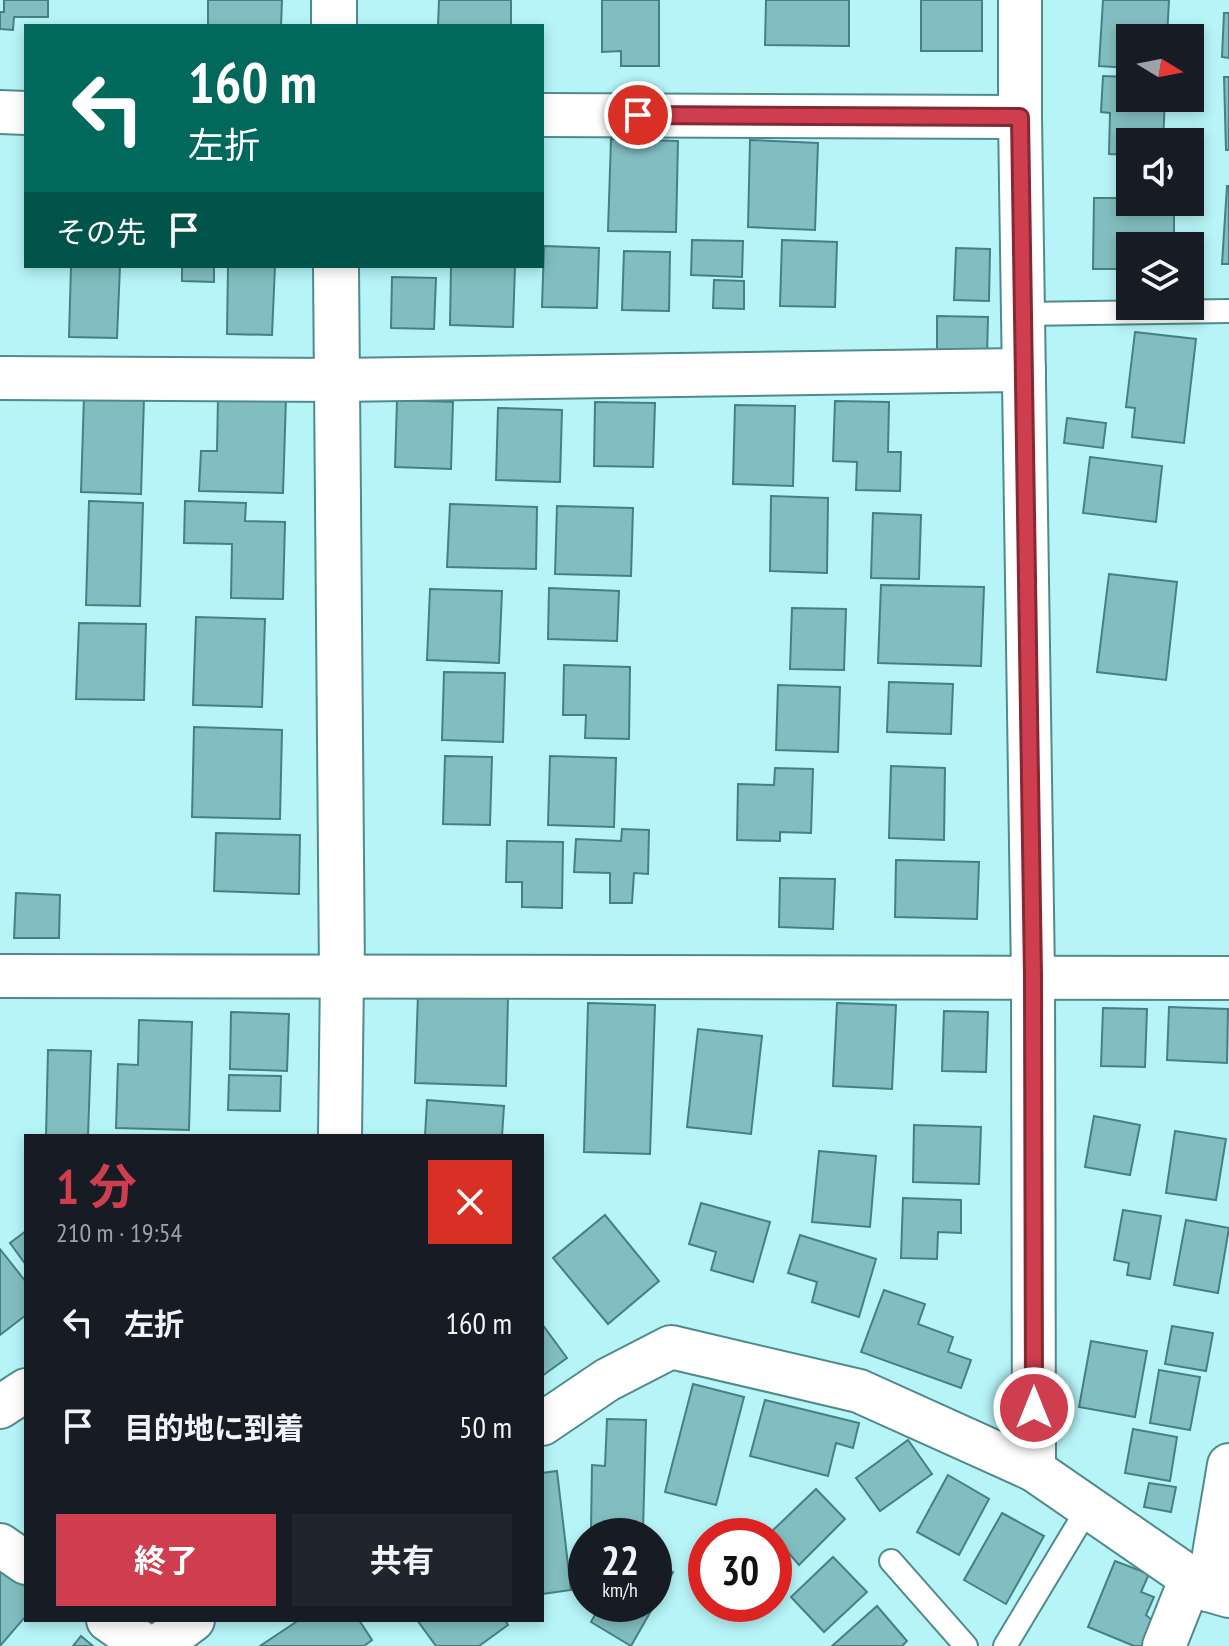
<!DOCTYPE html>
<html lang="ja">
<meta charset="utf-8">
<style>
:root{--surface:#171b24;--page:#20242c;--text:#f1f3f6;--muted:#9ea1a6;--accent:#ce3e4e}
body{margin:0;font-family:"PT Sans Narrow","Noto Sans JP",sans-serif;background:var(--page);color:var(--text);height:100vh;display:flex;flex-direction:column;font-size:30px;white-space:nowrap}
*{box-sizing:border-box;margin:0}
p{font-size:26px;color:var(--muted)}
.icon{flex:none;width:44px;height:44px;fill:none;stroke:currentColor;stroke-width:2;stroke-linecap:round;stroke-linejoin:round}
.map{position:relative;flex:1;overflow:hidden}
.sheet{position:absolute;left:24px;top:1134px;width:520px;height:488px;display:flex;flex-direction:column;background:var(--surface);border-radius:0px;box-shadow:0 4px 12px #0003}
.sheet>*{flex:none}
.banner{position:absolute;left:24px;top:24px;width:520px;height:244px;border-radius:0px;box-shadow:0 4px 12px #0003;background:#00695c;color:#fff;overflow:hidden}
.needle{width:52px;rotate:100deg}
.tools{position:absolute;left:1116px;top:24px;display:grid;gap:16px}
.tools a{display:grid;place-items:center;width:88px;height:88px;border-radius:0px;background:var(--surface);box-shadow:0 4px 12px #0003;font-size:40px}
.speed{position:absolute;left:568px;top:1518px;display:flex;gap:16px;font-size:40px;font-weight:700;text-align:center}
.speed>*{display:grid;place-content:center;width:104px;height:104px;border-radius:50%;background:var(--surface);box-shadow:0 4px 12px #0003;line-height:1}
.speed small{font-size:20px;font-weight:400}
.speed .limit{border:12px solid #d22;background:#fff;color:#111}
.pin{position:absolute;display:grid;place-items:center;width:68px;height:68px;color:#fff;margin:-34px;border:4px solid #fff;border-radius:50%;box-shadow:0 2px 8px #0007}
.me{position:absolute;width:88px;margin:-44px;rotate:0deg;stroke-linejoin:round;filter:drop-shadow(0 0 6px #0008)}
.turn{display:flex;align-items:center;gap:28px;height:168px;padding:0 32px;font-size:36px}
.turn .icon{width:104px;height:104px;stroke-width:2.5}
.turn b{display:block;font-size:56px;line-height:68px}
.then{display:flex;align-items:center;height:76px;padding:0 32px;background:#0003;gap:16px;font-size:30px}
.round{display:grid;place-items:center;flex:none;width:84px;height:84px;border-radius:0px;background:var(--page)}
.summary{display:flex;align-items:center;justify-content:space-between;height:136px;padding:0 32px}
h1{font-size:48px;font-weight:700;line-height:60px;color:var(--accent)}
.cta{display:flex;gap:16px;margin-top:auto;padding:16px 32px}
.cta a{flex:1;height:92px;border-radius:0px;background:var(--accent);color:#fff;font-size:32px;font-weight:700;line-height:92px;text-align:center}
.cta a+a{background:var(--page);color:var(--text)}
ul{padding:0;list-style:none}
li{display:flex;align-items:center;gap:24px;height:104px;padding:0 32px}
li div{flex:1}
li b{display:block;font-size:30px}
li em{font-style:normal}
.map>svg:first-child{display:block}
.building{fill:#82bec1;stroke:#458183;stroke-width:2}
.lines{fill:none;stroke-linecap:round;stroke-linejoin:round}
.service-casing{stroke:#4f8b8d;stroke-width:26}
.minor-casing{stroke:#4f8b8d;stroke-width:46}
.tertiary-casing{stroke:#4f8b8d;stroke-width:48}
.service{stroke:#fff;stroke-width:22}
.minor{stroke:#fff;stroke-width:42}
.tertiary{stroke:#fff;stroke-width:44}
.route-casing{stroke:#862833;stroke-width:20}
.route{stroke:#ce3e4e;stroke-width:14}
</style>
<div class="map">
<svg width="1229" height="1646" viewBox="0 0 1229 1646">
<rect width="100%" height="100%" fill="#b6f4f7"/>
<!-- building -->
<g class="building">
<path d="M4,0H48V17H14L13,30L0,29V12H4Z"/>
<path d="M208,0H282L281,26H208Z"/>
<path d="M439,0H511V26H438Z"/>
<path d="M602,0H659V66H621V51L602,52Z"/>
<path d="M766,0H849V46L765,45Z"/>
<rect x="921" y="0" width="61" height="51"/>
<path d="M1103,0H1169L1167,38H1130V68L1099,66Z"/>
<path d="M1224,13H1229V58L1222,57Z"/>
<path d="M1103,76L1130,77V98H1165L1163,142H1130V155L1109,154L1110,113L1101,112Z"/>
<path d="M1224,77H1229V150H1226Z"/>
<path d="M611,139L678,141L676,232L608,231Z"/>
<path d="M750,140L818,143L815,230L748,227Z"/>
<path d="M1227,186H1229V264H1222Z"/>
<path d="M1094,198H1130V202H1174V246H1130V269H1093Z"/>
<path d="M692,240L743,241L742,277L691,275Z"/>
<path d="M782,240L837,242L835,307L780,306Z"/>
<path d="M544,246L599,248L597,308L542,307Z"/>
<path d="M956,248L990,249L989,301L954,300Z"/>
<path d="M624,251L670,252L669,311L622,310Z"/>
<path d="M71,266H120L117,338L69,337Z"/>
<path d="M182,266H214V282L182,281Z"/>
<path d="M228,266H275L272,335L227,334Z"/>
<path d="M451,266H515L513,327L450,325Z"/>
<path d="M392,277L436,278L434,329L391,328Z"/>
<path d="M714,280L744,281V309L713,308Z"/>
<path d="M937,316L988,317L987,356L937,354Z"/>
<path d="M1135,332L1196,339L1184,443L1132,437L1135,408L1126,407Z"/>
<path d="M84,396L144,398L141,494L81,492Z"/>
<path d="M218,397L286,398L283,493L199,491L201,451H217Z"/>
<path d="M397,400L453,402L451,469L395,467Z"/>
<path d="M835,401L889,402L888,452H901L900,491L856,490L857,462L833,461Z"/>
<path d="M595,402L655,403L653,467L594,466Z"/>
<path d="M735,405L795,406L793,486L733,484Z"/>
<path d="M498,408L562,410L560,482L496,480Z"/>
<path d="M1067,418L1106,423L1103,448L1064,443Z"/>
<path d="M1090,457L1162,466L1156,522L1083,513Z"/>
<path d="M771,496L828,498L827,573L770,571Z"/>
<path d="M89,501L143,503L140,606L86,605Z"/>
<path d="M185,501L246,503L245,521L285,522L283,599L231,598L232,544L184,543Z"/>
<path d="M450,504L537,507L536,569L447,567Z"/>
<path d="M557,506L633,508L631,576L555,574Z"/>
<path d="M873,513L921,515L919,579L871,578Z"/>
<path d="M1109,574L1177,582L1166,680L1097,672Z"/>
<path d="M881,585L984,587L981,666L878,663Z"/>
<path d="M549,588L619,591L617,641L548,639Z"/>
<path d="M430,589L502,591L499,663L427,660Z"/>
<path d="M792,608L846,609L844,670L790,669Z"/>
<path d="M196,617L265,619L262,707L193,705Z"/>
<path d="M79,623L146,624L144,700L76,699Z"/>
<path d="M564,665L630,667L629,739L585,738L586,715H563Z"/>
<path d="M444,672L505,673L503,742L442,740Z"/>
<path d="M889,682L953,684L951,734L887,732Z"/>
<path d="M778,685L840,687L838,752L776,750Z"/>
<path d="M194,727L282,730L280,819L192,817Z"/>
<path d="M445,756L492,757L490,825L443,824Z"/>
<path d="M550,756L616,758L614,827L548,825Z"/>
<path d="M891,766L945,768L944,840L889,838Z"/>
<path d="M775,768L813,769L811,833L780,832V841L737,840L738,784L774,785Z"/>
<path d="M622,829L649,830L648,874L634,873L632,903H610V873L574,872L576,839L621,841Z"/>
<path d="M216,833L300,835L299,894L214,891Z"/>
<path d="M507,841L563,842L562,908L522,907V882H506Z"/>
<path d="M896,860L979,862L977,919L895,917Z"/>
<path d="M780,878L835,879L833,929L779,927Z"/>
<path d="M16,893L60,895L59,938H14Z"/>
<path d="M418,994L508,997L506,1086L415,1083Z"/>
<path d="M588,1003L655,1005L650,1154L584,1152Z"/>
<path d="M837,1003L896,1005L892,1089L833,1086Z"/>
<path d="M1169,1007L1228,1009L1227,1063L1167,1060Z"/>
<path d="M1103,1008L1147,1009L1145,1067L1101,1066Z"/>
<path d="M944,1011L988,1012L986,1072L942,1071Z"/>
<path d="M231,1012L289,1014L287,1071L230,1069Z"/>
<path d="M139,1020L192,1022L189,1130L116,1128L118,1064L138,1065Z"/>
<path d="M698,1029L762,1036L751,1134L687,1127Z"/>
<path d="M48,1050L91,1051L88,1136H46Z"/>
<path d="M229,1075L281,1076L280,1111L228,1110Z"/>
<path d="M427,1100L504,1106L502,1136H425Z"/>
<path d="M1094,1116L1140,1125L1130,1175L1085,1167Z"/>
<path d="M914,1125L981,1127L979,1184L913,1182Z"/>
<path d="M1175,1131L1226,1139L1216,1200L1166,1193Z"/>
<path d="M819,1151L876,1156L870,1227L812,1222Z"/>
<path d="M903,1198L961,1200V1233L938,1232L937,1259L901,1258Z"/>
<path d="M701,1203L770,1222L753,1282L711,1270L716,1252L689,1244Z"/>
<path d="M1123,1210L1161,1216L1150,1279L1127,1275L1129,1263L1114,1260Z"/>
<path d="M605,1215L659,1281L608,1324L553,1258Z"/>
<path d="M1186,1220L1229,1228L1218,1293L1174,1285Z"/>
<path d="M26,1231V1265L10,1243Z"/>
<path d="M800,1235L876,1259L859,1317L812,1302L817,1282L788,1273Z"/>
<path d="M0,1249L26,1282V1315L0,1335Z"/>
<path d="M884,1290L925,1304L918,1324L953,1337L948,1352L971,1360L961,1388L861,1352Z"/>
<path d="M542,1324L567,1358L542,1376Z"/>
<path d="M1172,1326L1213,1333L1206,1371L1165,1364Z"/>
<path d="M1091,1341L1147,1351L1135,1417L1079,1407Z"/>
<path d="M1159,1370L1200,1377L1190,1430L1150,1423Z"/>
<path d="M693,1384L744,1397L716,1505L665,1492Z"/>
<path d="M765,1400L859,1423L853,1448L836,1443L828,1476L750,1456Z"/>
<path d="M607,1419L646,1420L643,1531L591,1530L592,1465L605,1466Z"/>
<path d="M1133,1429L1177,1437L1170,1481L1125,1473Z"/>
<path d="M908,1440L932,1474L880,1511L856,1478Z"/>
<path d="M557,1471L571,1590L542,1594V1473Z"/>
<path d="M948,1475L989,1499L959,1555L917,1532Z"/>
<path d="M1149,1483L1176,1487L1171,1512L1144,1507Z"/>
<path d="M816,1489L845,1519L799,1565L774,1536L769,1534Z"/>
<path d="M1002,1513L1044,1536L1006,1604L964,1580Z"/>
<path d="M833,1557L867,1592L824,1632L791,1597Z"/>
<path d="M654,1561L673,1572L631,1646L591,1622L601,1604H654Z"/>
<path d="M1115,1561L1149,1574L1141,1592L1154,1597L1146,1615L1153,1621L1142,1646H1134L1088,1627Z"/>
<path d="M0,1562L26,1585V1616L0,1646Z"/>
<path d="M877,1606L907,1641L902,1646H832Z"/>
<path d="M299,1620H359L372,1640L364,1646H260Z"/>
<path d="M417,1620H505L508,1625L479,1646H436Z"/>
<path d="M81,1636L93,1646H73Z"/>
</g>
<g class="lines">
<defs>
<g id="service">
<path d="M1023,314L1229,311"/>
<path d="M891,1561L966,1646"/>
<path d="M1005,1646L1088,1508"/>
</g>
<g id="minor">
<path d="M1020,0V117L1033,976L1034,1470"/>
<path d="M0,112L26,113"/>
<path d="M542,115L1020,117"/>
<path d="M0,378L337,380L1024,370"/>
<path d="M0,976L1229,978"/>
<path d="M340,1136L342,975"/>
<path d="M0,1407L26,1390"/>
<path d="M542,1424L607,1380L671,1347L859,1391L1034,1470L1208,1590L1229,1596"/>
<path d="M0,1545L26,1563"/>
<path d="M1208,1590L1229,1465"/>
<path d="M108,1620L146,1646"/>
<path d="M158,1646L193,1620"/>
<path d="M1164,1646L1191,1578"/>
</g>
<g id="tertiary">
<path d="M334,0V26"/>
<path d="M336,266L342,975"/>
</g>
</defs>
<!-- service casing -->
<use href="#service" class="service-casing"/>
<!-- minor casing -->
<use href="#minor" class="minor-casing"/>
<!-- tertiary casing -->
<use href="#tertiary" class="tertiary-casing"/>
<!-- service -->
<use href="#service" class="service"/>
<!-- minor -->
<use href="#minor" class="minor"/>
<!-- tertiary -->
<use href="#tertiary" class="tertiary"/>
</g>
<g class="lines">
<defs>
<path id="route" d="M638,115L1020,117L1033,976L1034,1408"/>
</defs>
<!-- route casing -->
<use href="#route" class="route-casing"/>
<!-- route -->
<use href="#route" class="route"/>
</g>
</svg>
<div class="tools">
<a><svg class="needle" viewBox="-14 -14 28 28"><path d="M0-13l5 13h-10z" fill="#e53935"/><path d="M0 13l5-13h-10z" fill="#9ea1a6"/></svg></a>
<a><svg class="icon" aria-label="sound" viewBox="0 0 24 24"><path d="M4 9h4l5-4v14l-5-4H4zM17 9q2 3 0 6"/></svg></a>
<a><svg class="icon" aria-label="layers" viewBox="0 0 24 24"><path d="M12 4l9 5-9 5-9-5zM3 14l9 5 9-5"/></svg></a>
</div>
<div class="speed"><div>22<small>km/h</small></div><div class="limit">30</div></div>
<div class="pin" style="left:638px;top:115px;background:#d93025"><svg class="icon" aria-label="arrive" viewBox="0 0 24 24"><path d="M6 21V4h12l-3 4 3 4H6"/></svg></div>
<svg class="me" style="left:1034px;top:1408px" viewBox="-20 -20 40 40"><circle r="17" fill="#ce3e4e" stroke="#fff" stroke-width="3"/><path d="M0-11L8 9 0 5-8 9z" fill="#fff"/></svg>
<div class="banner">
<div class="turn"><svg class="icon" aria-label="left" viewBox="0 0 24 24"><path d="M17 20v-9H6M10 6l-5 5 5 5"/></svg><div><b>160 m</b>左折</div></div>
<div class="then">その先<svg class="icon" aria-label="arrive" viewBox="0 0 24 24"><path d="M6 21V4h12l-3 4 3 4H6"/></svg></div>
</div>
<section class="sheet">
<div class="summary"><div><h1>1 分</h1><p>210 m · 19:54</p></div><a class="round" style="background:#d93025;color:#fff"><svg class="icon" aria-label="close" viewBox="0 0 24 24"><path d="M6 6l12 12M18 6L6 18"/></svg></a></div>
<ul>
<li><svg class="icon" aria-label="left" viewBox="0 0 24 24"><path d="M17 20v-9H6M10 6l-5 5 5 5"/></svg><div><b>左折</b></div><em>160 m</em></li>
<li><svg class="icon" aria-label="arrive" viewBox="0 0 24 24"><path d="M6 21V4h12l-3 4 3 4H6"/></svg><div><b>目的地に到着</b></div><em>50 m</em></li>
</ul>
<div class="cta"><a>終了</a><a>共有</a></div>
</section>
</div>
